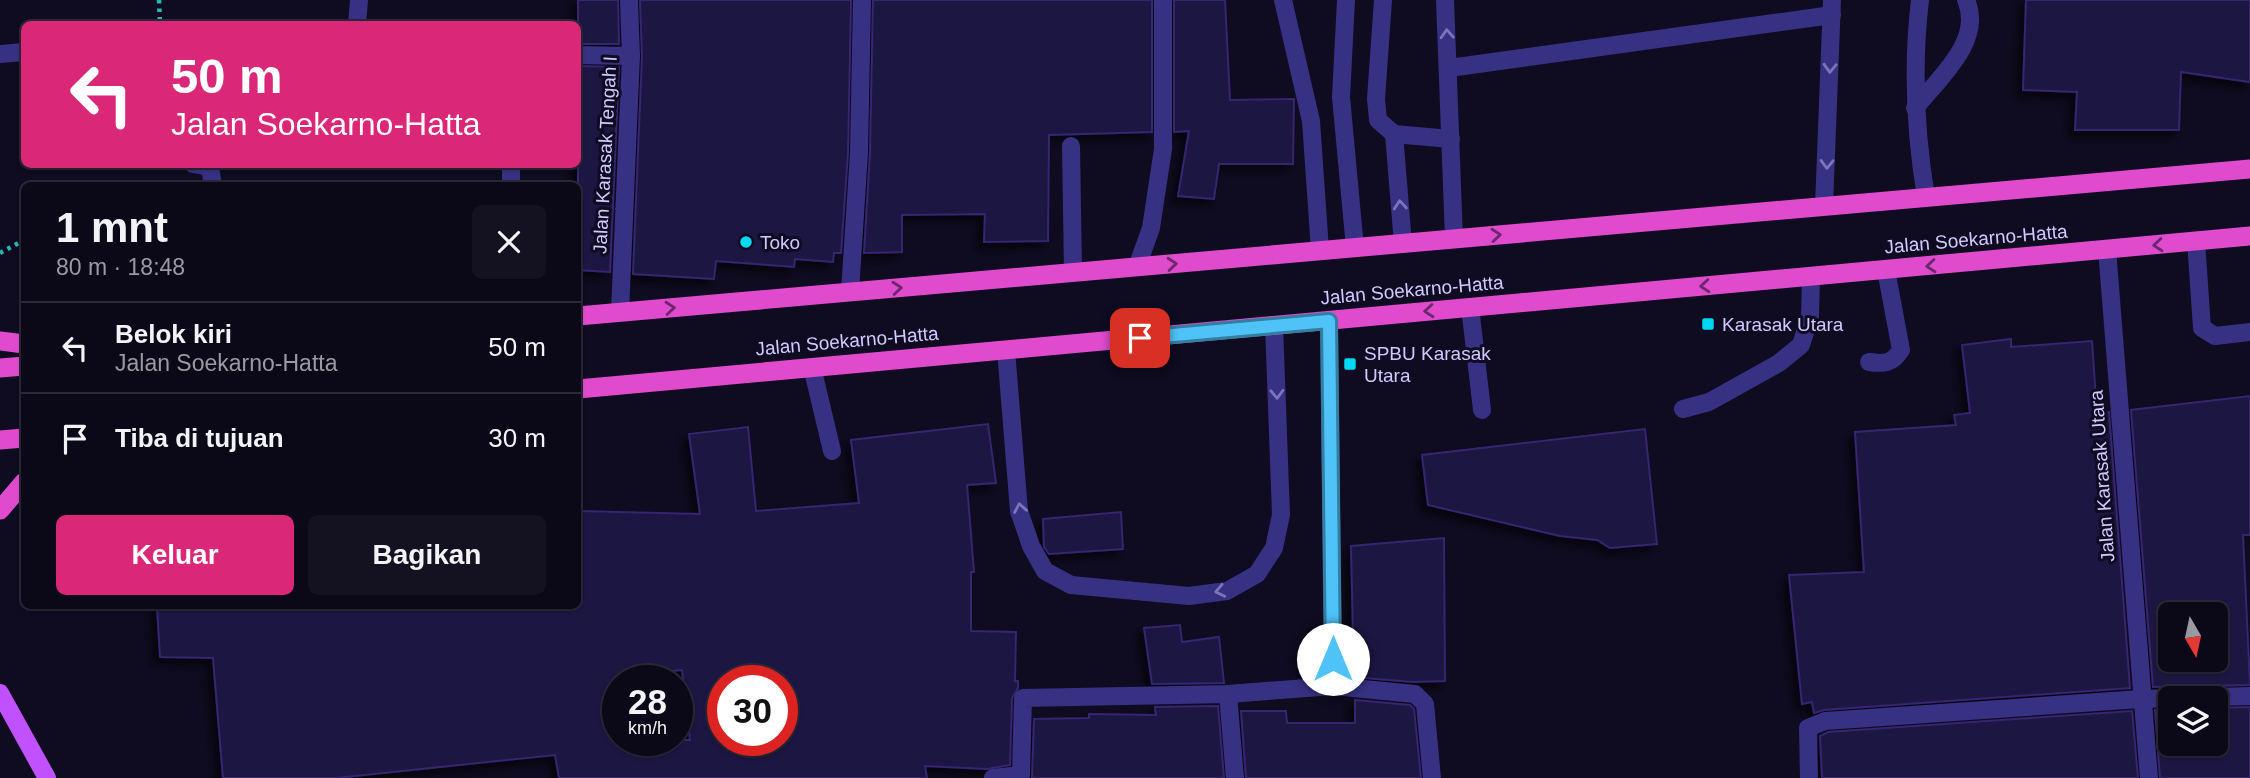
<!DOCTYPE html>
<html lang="id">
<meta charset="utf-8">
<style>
:root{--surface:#0b0818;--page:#141121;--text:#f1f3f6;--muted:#9a9aa2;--line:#2b2937;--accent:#db2777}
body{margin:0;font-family:Helvetica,sans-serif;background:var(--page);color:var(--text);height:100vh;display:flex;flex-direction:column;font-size:26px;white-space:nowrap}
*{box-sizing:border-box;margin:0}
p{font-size:23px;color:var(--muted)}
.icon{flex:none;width:38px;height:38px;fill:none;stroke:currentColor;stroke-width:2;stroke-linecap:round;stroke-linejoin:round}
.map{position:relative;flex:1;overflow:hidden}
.sheet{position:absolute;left:21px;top:182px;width:560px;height:427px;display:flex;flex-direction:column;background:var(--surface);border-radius:10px;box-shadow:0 2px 5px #0004,0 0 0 2px var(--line)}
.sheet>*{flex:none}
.hud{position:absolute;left:21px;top:21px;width:560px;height:147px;border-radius:10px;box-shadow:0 2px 5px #0004,0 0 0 2px var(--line);background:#db2777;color:#fff;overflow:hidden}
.needle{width:46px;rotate:171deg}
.fabs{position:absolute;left:2158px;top:602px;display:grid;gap:14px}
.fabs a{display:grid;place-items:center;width:70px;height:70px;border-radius:10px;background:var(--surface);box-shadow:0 2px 5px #0004,0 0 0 2px var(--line);font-size:35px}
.speed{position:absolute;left:602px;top:665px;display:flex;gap:14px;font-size:35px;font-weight:700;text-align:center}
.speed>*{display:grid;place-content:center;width:91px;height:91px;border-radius:50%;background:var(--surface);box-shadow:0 2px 5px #0004,0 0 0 2px var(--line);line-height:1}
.speed small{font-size:18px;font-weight:400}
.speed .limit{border:10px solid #d22;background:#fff;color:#111}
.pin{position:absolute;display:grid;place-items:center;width:60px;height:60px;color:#fff;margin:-30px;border-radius:14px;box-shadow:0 4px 10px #0006}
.me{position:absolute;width:77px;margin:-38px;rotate:0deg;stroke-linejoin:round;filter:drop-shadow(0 0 5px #0008)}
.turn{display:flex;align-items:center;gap:24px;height:147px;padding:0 35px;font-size:32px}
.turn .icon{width:91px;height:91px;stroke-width:2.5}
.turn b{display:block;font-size:49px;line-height:60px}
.round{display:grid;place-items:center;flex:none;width:74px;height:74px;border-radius:10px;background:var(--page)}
.overview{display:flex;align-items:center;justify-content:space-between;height:119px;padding:0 35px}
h1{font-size:42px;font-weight:600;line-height:52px}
.button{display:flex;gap:14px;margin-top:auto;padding:14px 35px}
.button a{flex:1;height:80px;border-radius:10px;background:var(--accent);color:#fff;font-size:28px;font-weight:600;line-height:80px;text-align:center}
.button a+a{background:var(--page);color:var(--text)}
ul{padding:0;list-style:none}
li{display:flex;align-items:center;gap:21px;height:91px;padding:0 35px;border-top:2px solid var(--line)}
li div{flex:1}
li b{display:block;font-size:26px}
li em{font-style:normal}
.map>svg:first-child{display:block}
.building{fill:#1f1542;stroke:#352570;stroke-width:2;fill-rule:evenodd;filter:url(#shadow)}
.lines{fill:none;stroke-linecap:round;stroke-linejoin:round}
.path{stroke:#23bab3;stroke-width:4.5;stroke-dasharray:3.5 5;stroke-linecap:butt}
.service{stroke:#363183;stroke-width:18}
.minor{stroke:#363183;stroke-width:18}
.primary{stroke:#c150ff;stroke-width:18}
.trunk{stroke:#e04acd;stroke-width:19}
.oneway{stroke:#7b75bb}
.oneway2{stroke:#6d276e}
.route-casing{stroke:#337fa1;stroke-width:18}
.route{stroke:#4fc3f7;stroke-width:12}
.poi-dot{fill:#00d8f4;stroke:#0f0b20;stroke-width:2.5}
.labels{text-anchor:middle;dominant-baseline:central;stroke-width:6;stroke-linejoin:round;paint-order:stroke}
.street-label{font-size:19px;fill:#d0c9ff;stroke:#0f0b20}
.poi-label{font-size:19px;fill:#d0c9ff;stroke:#0f0b20;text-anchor:start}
</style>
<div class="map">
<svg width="2250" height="778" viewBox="0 0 2250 778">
<defs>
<filter id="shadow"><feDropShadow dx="-6" dy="6" stdDeviation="3.5" flood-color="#0009"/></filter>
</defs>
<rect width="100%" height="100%" fill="#0f0b20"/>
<!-- building -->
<g class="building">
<path d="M578,0H618L619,44H578Z"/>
<path d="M640,0H851L848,153L841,253H834L833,262L795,259L794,267L716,261L714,279L633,274L642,56Z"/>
<path d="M873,0H1152V132L1049,135L1048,241L984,242L985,214L902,215V252L864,253L870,153Z"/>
<path d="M1174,0H1225L1230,100L1294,99L1293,164H1219L1214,199L1178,196L1189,131L1174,132Z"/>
<path d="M2026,0H2250V82L2181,72L2179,130H2075L2077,92L2023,90Z"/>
<path d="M578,66L619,67L610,272L578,270Z"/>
<path d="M2011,339V347L2092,341L2097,413L2109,412L2130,688L1824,710L1814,713L1812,702L1802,704L1789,575L1864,572L1855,432L1956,425L1954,415L1970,413L1962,345Z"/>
<path d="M2250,396V535H2243L2250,685L2153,687L2131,410ZM2170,614H2216V660H2170Z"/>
<path d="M988,424L996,483L967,485L974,572H971V631L1016,632L1015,681H1018V688L1012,698L1010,765L987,769L925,766L927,778H559L555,755L336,778H223L213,658L160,657L157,606H578V511L700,514L689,434L748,427L756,511L859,503L851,440ZM682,670L690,740H618V676ZM723,681H782V740H723Z"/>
<path d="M1645,429L1657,544L1610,548L1597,540L1560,536L1428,505L1422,455Z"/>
<path d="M1121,512L1123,549L1049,554L1044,547L1043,519Z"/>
<path d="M1444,538L1445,681L1413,682L1354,677L1351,546Z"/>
<path d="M1180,625L1182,642L1219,637L1224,683L1152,684L1144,628Z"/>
<path d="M1355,700L1410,705L1414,709L1421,778H1246L1241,711H1286L1287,723H1355Z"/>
<path d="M1218,706L1224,778H1032L1034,719L1089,718V714L1156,715L1155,707Z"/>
<path d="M2250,707V778H2160L2155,710H2170V744H2216V708Z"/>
<path d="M2132,711L2138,778H1822L1820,736L1828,732Z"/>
</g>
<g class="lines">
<!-- path -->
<g class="path">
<path d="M159,0L160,24"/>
<path d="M0,253L24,240"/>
</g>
<!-- service -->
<g class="service">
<path d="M1283,0L1311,121L1320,250"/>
<path d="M1383,0L1376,99L1378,120L1394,134L1451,139"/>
<path d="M1445,0L1454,239"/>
<path d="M1920,0C1912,67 1915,131 1926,197"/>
<path d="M1449,68L1832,15"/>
<path d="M1915,108C1939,78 1984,40 1966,0"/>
<path d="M1394,134L1403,244"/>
<path d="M1071,146L1073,272"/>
<path d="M511,186V169"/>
<path d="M1824,206L1832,0"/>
<path d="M2196,241L2202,328L2215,336L2250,332"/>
<path d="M1470,307L1482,410"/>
<path d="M1006,350L1019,511L1031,546L1045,571L1071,585L1189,596L1227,591L1257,574L1274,548L1281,515L1274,325"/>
<path d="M1869,362C1884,364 1892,364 1901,350L1886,270"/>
<path d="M812,367L832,451"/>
<path d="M1683,409L1709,402L1779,363L1801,345L1810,317L1811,276"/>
</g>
<!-- minor -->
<g class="minor">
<path d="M1346,0L1341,97L1355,248"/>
<path d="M357,24L359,0"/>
<path d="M0,54L24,52"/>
<path d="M578,55L631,56"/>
<path d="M193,164L210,167L213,186"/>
<path d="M2107,249L2149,778"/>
<path d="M1137,267L1151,228L1163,149V0"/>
<path d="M850,292L859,153L862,0"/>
<path d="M620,312L631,56L629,0"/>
<path d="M1329,321L1333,686"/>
<path d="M1228,694L1235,778"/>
<path d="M993,778L1021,775L1023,698L1228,694L1333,686L1415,694L1425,704L1432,778"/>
<path d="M1809,778L1808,728L1825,721L2140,699L2250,696"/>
</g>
<!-- primary -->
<path class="primary" d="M0,693L47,778"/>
<!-- trunk -->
<g class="trunk">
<path d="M578,316L2250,169"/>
<path d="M0,341L24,344"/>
<path d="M0,368L24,366"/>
<path d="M578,389L2250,236"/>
<path d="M0,440L24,438"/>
<path d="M0,510L24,482"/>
</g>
</g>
<!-- one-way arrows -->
<defs><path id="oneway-chevron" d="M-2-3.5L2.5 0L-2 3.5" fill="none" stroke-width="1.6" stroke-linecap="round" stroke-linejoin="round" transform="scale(1.75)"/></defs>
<g class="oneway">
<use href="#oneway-chevron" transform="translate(1447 34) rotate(-93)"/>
<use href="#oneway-chevron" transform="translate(1830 68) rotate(92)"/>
<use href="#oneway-chevron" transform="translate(1827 164) rotate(91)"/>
<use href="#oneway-chevron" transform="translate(1400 205) rotate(-95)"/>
<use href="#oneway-chevron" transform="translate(1277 394) rotate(88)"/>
<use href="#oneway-chevron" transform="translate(1020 508) rotate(-100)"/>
<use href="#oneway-chevron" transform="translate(1220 591) rotate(168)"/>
</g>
<g class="oneway2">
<use href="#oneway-chevron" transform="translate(1496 235) rotate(-5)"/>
<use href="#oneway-chevron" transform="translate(2158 245) rotate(175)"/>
<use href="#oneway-chevron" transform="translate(1172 264) rotate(-5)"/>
<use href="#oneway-chevron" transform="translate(1931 266) rotate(175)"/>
<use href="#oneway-chevron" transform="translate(1705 286) rotate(175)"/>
<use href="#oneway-chevron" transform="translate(897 288) rotate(-5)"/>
<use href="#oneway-chevron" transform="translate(670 308) rotate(-5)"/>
<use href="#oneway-chevron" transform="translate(1429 311) rotate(175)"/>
</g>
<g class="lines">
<defs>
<path id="route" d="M1140,338L1329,321L1333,659"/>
</defs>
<!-- route casing -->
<use href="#route" class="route-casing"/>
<!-- route -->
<use href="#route" class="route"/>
</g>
<!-- markers -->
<g class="poi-dot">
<circle cx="746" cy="242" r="7"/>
<rect x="1701" y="317" width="14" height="14" rx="3.5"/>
<rect x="1343" y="357" width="14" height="14" rx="3.5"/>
</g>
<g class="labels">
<!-- street labels -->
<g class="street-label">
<text transform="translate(605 155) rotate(-87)">Jalan Karasak Tengah I</text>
<text transform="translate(1976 239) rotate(-5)">Jalan Soekarno-Hatta</text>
<text transform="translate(1412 290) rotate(-5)">Jalan Soekarno-Hatta</text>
<text transform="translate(847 341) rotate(-5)">Jalan Soekarno-Hatta</text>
<text transform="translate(2102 476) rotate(-94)">Jalan Karasak Utara</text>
</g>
<!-- poi labels -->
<g class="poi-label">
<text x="760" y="242">Toko</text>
<text x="1722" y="324">Karasak Utara</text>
<text x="1364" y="353">SPBU Karasak<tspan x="1364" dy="22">Utara</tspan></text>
</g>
</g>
</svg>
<div class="fabs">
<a><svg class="needle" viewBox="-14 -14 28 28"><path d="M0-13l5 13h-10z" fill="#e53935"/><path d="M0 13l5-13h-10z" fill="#9a9aa2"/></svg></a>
<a><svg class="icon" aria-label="layers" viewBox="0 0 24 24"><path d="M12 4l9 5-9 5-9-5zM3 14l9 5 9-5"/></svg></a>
</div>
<div class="speed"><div>28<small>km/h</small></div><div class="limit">30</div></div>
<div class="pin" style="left:1140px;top:338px;background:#d93025"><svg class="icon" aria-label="arrive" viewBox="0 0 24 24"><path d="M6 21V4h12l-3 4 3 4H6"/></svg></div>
<svg class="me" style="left:1333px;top:659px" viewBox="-20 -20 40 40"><circle r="19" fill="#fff"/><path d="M0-13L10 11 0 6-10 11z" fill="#4fc3f7"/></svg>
<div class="hud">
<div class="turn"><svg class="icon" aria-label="left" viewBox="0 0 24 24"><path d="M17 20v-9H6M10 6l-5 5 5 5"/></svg><div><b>50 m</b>Jalan Soekarno-Hatta</div></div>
</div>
<section class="sheet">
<div class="overview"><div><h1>1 mnt</h1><p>80 m · 18:48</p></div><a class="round"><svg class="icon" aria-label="close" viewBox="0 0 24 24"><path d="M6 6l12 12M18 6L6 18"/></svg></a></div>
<ul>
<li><svg class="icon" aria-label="left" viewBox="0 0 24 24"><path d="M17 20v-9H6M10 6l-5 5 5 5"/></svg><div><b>Belok kiri</b><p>Jalan Soekarno-Hatta</p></div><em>50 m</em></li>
<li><svg class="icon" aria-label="arrive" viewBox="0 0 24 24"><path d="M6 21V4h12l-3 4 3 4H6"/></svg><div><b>Tiba di tujuan</b></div><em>30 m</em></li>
</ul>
<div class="button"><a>Keluar</a><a>Bagikan</a></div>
</section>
</div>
